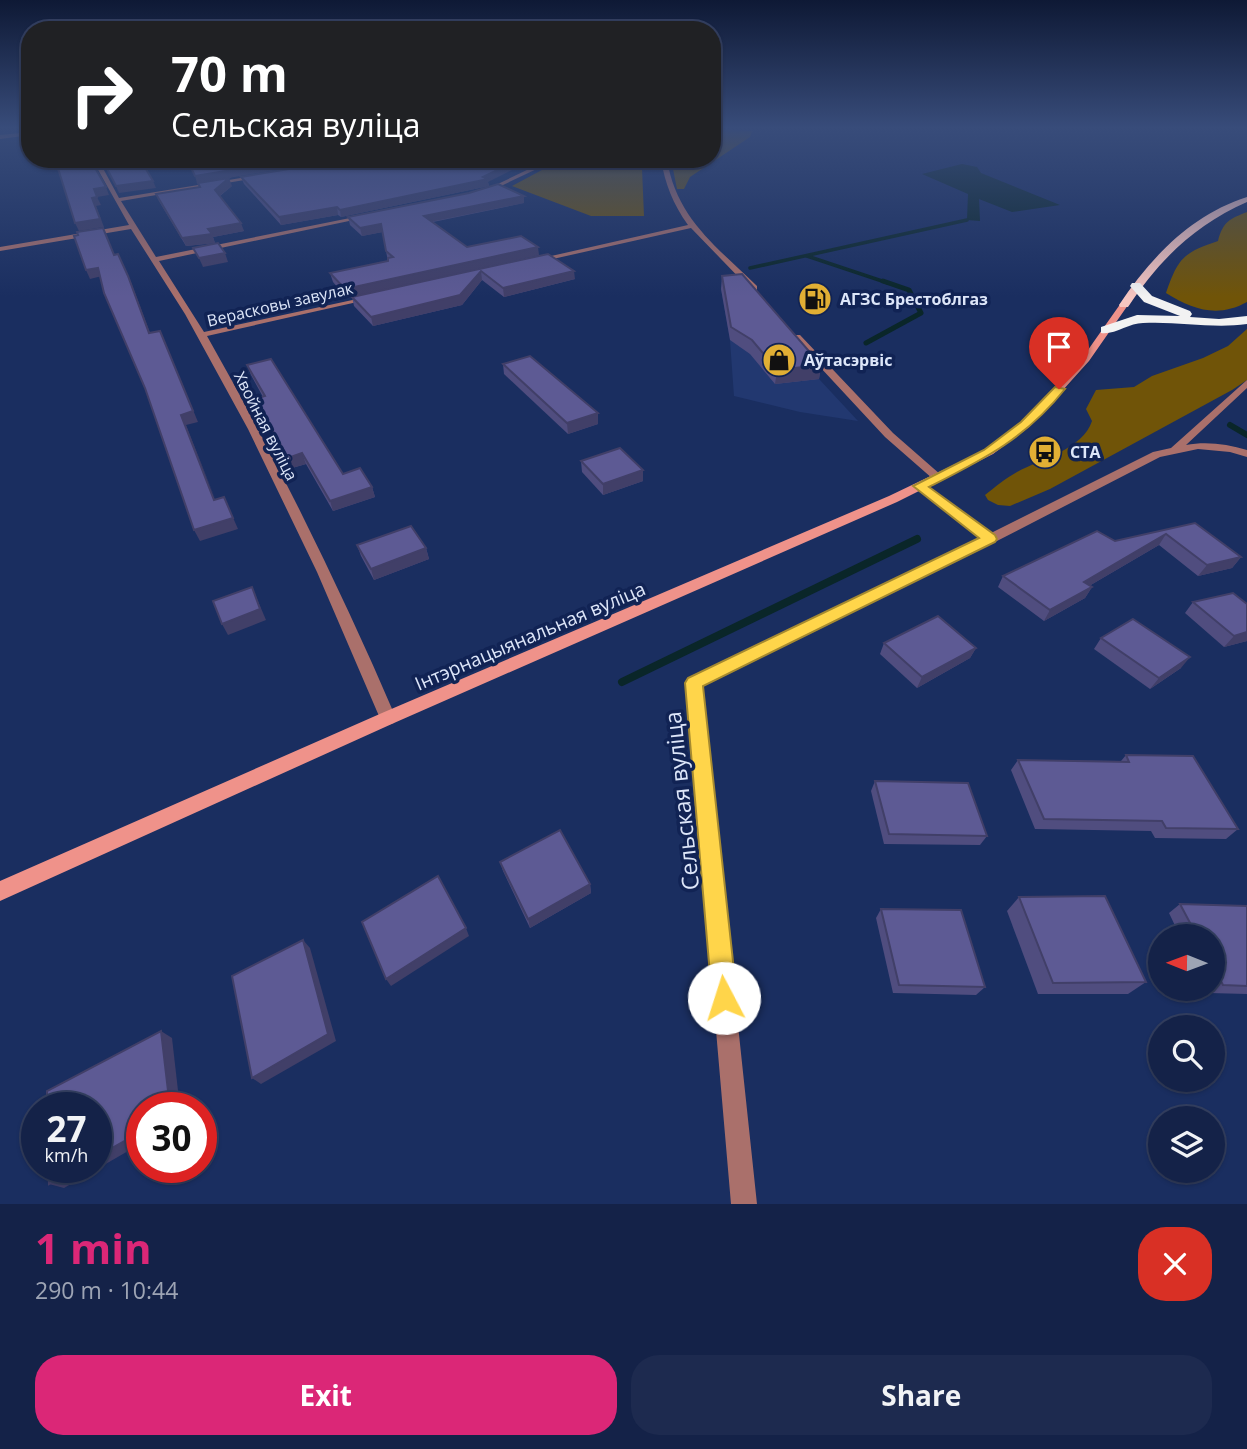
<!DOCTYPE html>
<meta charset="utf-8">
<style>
:root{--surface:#142248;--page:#1d2a4f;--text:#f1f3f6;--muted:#9da4b4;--line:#333f60;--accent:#db2777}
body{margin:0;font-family:"Open Sans",sans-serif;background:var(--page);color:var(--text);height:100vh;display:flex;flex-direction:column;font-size:26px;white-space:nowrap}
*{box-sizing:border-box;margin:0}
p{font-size:23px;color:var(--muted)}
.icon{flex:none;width:38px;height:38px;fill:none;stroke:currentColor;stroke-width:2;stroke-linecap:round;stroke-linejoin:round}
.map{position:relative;height:1204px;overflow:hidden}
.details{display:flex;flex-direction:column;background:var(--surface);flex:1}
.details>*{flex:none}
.hud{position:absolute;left:21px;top:21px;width:700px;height:147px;border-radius:28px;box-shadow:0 2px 5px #0004,0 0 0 2px var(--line);background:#202124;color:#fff;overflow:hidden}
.needle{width:46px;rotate:271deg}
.controls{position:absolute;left:1148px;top:924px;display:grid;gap:14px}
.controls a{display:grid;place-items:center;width:77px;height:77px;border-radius:50%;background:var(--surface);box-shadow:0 2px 5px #0004,0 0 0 2px var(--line);font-size:35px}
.speed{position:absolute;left:21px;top:1092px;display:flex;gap:14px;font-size:35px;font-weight:700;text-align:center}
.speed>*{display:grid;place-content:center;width:91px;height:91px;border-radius:50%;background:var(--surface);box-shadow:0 2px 5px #0004,0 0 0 2px var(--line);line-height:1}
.speed small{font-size:18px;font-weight:400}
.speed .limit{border:10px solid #d22;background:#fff;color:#111}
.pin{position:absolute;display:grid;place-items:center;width:60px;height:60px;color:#fff;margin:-72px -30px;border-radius:50% 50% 50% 0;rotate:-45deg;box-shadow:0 0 7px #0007}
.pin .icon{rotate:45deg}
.me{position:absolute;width:77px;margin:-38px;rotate:355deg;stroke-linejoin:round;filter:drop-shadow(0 0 5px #0008)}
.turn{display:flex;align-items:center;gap:24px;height:147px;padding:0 35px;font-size:32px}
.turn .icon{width:91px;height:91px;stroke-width:2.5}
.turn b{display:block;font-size:49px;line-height:60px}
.round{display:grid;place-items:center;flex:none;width:74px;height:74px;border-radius:28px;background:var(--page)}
.head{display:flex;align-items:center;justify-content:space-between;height:119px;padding:0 35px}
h1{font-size:42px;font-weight:700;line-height:52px;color:var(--accent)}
.cta{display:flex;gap:14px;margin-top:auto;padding:14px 35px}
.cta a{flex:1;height:80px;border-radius:28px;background:var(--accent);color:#fff;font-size:28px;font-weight:700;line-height:80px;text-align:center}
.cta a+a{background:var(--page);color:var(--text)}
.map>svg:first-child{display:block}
.built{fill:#223870}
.green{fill:#705408}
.water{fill:#0a2629}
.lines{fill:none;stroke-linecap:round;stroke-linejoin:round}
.stream-far3{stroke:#0a2629;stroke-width:3.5}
.stream-far2{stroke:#0a2629;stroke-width:5}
.stream-far1{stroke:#0a2629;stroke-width:6}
.stream{stroke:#0a2629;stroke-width:8}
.street{fill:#aa706b;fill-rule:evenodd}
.secondary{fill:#ef928a;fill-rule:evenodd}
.primary{fill:#f6c5c0;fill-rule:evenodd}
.highway{fill:#f2f2f2;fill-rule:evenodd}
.wall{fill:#504d7f}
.shaded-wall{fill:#413f68}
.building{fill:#5d5a94;stroke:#413f68;stroke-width:2}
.route{fill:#ffd54a;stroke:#a68a30;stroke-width:2}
.labels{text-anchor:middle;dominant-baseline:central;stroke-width:7;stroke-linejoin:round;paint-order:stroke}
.far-poi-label{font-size:16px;font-weight:bold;fill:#dde6f9;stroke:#112354;text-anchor:start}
.far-street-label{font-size:16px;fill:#dde6f9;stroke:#112354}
.street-label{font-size:19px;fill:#dde6f9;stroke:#112354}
.near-street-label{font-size:23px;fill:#dde6f9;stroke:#112354}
</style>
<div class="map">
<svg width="1247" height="1204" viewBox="0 0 1247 1204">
<rect width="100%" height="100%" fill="#1a2e60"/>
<!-- built -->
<path class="built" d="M721,289L819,379L858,421L800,412L734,396L730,340Z"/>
<!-- green -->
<g class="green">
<path d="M712,129L752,131L750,137L690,177L684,189H677L671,159H712Z"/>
<path d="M622,161H632L642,168L644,216H591L512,186L555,163L597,167Z"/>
<path d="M1247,212V302C1218,318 1193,310 1166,293C1178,259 1182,253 1218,241C1223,222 1229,219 1247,212Z"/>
<path d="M1247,329V380L1232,390L1050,489L1010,506L998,505L988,500L985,495C995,487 1006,478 1017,472C1041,459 1083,449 1092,421L1086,409L1096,390L1134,387L1152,376L1203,358L1228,346Z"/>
</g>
<!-- water -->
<path class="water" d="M962,164L977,167L981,173L1060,205L1012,212L979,199L980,221L967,220L968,194L922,174Z"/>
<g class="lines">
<!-- stream-far3 -->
<g class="stream-far3">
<path d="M807,256L888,283"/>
<path d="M750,268L967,220"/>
</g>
<!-- stream-far2 -->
<path class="stream-far2" d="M866,343L921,313L909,290L883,281"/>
<!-- stream-far1 -->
<path class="stream-far1" d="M1230,425L1247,435"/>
<!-- stream -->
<path class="stream" d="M622,682L917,539"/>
<!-- street -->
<g class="street">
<path d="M30,132V135L0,139V135Z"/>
<path d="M92,159H98L119,198L259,175L262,177L121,201L156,257L365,215L368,217L159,261L204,332L371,296L375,298L207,336C277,460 340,587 396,718L394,723L388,725L382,723L317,572L248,429L185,314L131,229L0,251V247L129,225Z"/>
<path d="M550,159H558L486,193L481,192Z"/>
<path d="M661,159H667C676,218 717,247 757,286V290H751L691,228L535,263L534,261L538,259L688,225C673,204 665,184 661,159Z"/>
<path d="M794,335H800L893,433L941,475V479H933L885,437L794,339Z"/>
<path d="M1247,380V388L1186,445C1206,441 1227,444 1247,450V457L1230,452L1198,449L1160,457L995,542L702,686L757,1204H731L686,683L688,679L981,538L916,488V484H924L991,533L1153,452L1171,448Z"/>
</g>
<!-- secondary -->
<path class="secondary" d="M1121,303L1128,305L1089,361L1062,391L1029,427L993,454L897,502L394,723L0,901V881L382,713L889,496L985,450L1021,423L1056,387L1083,357Z"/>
<!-- primary -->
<path class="primary" d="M1247,197V202C1195,225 1159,260 1128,307H1120L1119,305C1151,257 1191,215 1247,197Z"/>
<!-- highway -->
<path class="highway" d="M1132,283H1140L1152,296L1190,311L1192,314L1190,317L1219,319L1247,316V324C1212,329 1178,321 1143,323C1129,323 1115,335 1101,333V327L1137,315L1180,316L1144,302L1130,286Z"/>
</g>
<!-- wall -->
<g class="wall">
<path d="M241,177L488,182L489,186L341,217L338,215L281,225L244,184Z"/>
<path d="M232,186L220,196L244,231L213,237L215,243L186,246L159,201L156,194Z"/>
<path d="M524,203L433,222L467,247L539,255L347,298L333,282L330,273L388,261L382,232L362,236L350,225L348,217Z"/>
<path d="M548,254L575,279L504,297L482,280L462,305L373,326L354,306L352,297Z"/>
<path d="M722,276L821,365L819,379L775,384L750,354L730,340L721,289Z"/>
<path d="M503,364L598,413V424L568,434L504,374Z"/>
<path d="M247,365L343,474L372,487L375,497L333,511L306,464L292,468L259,409L255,399L263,397L251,375Z"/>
<path d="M581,461L643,481L603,495L582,472Z"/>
<path d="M1195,523L1241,557L1232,568L1198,576L1159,545L1089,586L1092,587L1085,598L1044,621L998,587L1003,576Z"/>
<path d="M357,545L426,548L429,559L374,580L361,556Z"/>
<path d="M1193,602L1247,604V641L1224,647L1185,613Z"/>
<path d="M1101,638L1181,668L1150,689L1094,649Z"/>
<path d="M884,643L976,648L970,658L917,688L880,654Z"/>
<path d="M1126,755L1238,829L1226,839L1155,838L1151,831L1035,829L1011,770L1018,760L1121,761Z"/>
<path d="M875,781L987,836L980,845L884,844L871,791Z"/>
<path d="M500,862L590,884L591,893L530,928L503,871Z"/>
<path d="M1019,897L1146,982L1128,994H1038L1007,911Z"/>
<path d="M1180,904L1247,906V994L1209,993L1207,989H1213V936H1180L1169,913Z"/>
<path d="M881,909L985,987L976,995L893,993L876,918Z"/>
</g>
<!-- shaded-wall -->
<g class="shaded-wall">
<path d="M139,159H151L152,161L140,162Z"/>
<path d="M300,159H345L197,183L195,176Z"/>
<path d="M520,159H534L488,182L489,186L341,217L340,210L483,177Z"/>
<path d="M52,162H56L59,169H56Z"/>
<path d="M229,178L232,186L218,197L215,190Z"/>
<path d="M153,181L156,188L119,193L116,186Z"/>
<path d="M106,187L109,195L97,197L101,205L96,206L104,227L79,231L75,223L92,198L94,189Z"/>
<path d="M524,196V203L425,223L424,216Z"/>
<path d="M337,207L338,215L281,225L279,217Z"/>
<path d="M241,223L244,231L213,237L215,243L186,246L182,238L208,229Z"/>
<path d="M381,224L383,232L362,236L360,228Z"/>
<path d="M538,247L539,255L347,298L345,289Z"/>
<path d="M225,253L228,262L203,267L199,258Z"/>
<path d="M98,268L102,276L90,279L86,270Z"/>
<path d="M481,271L482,280L462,305L373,326L371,317Z"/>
<path d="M574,271L575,279L504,297L503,288Z"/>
<path d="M128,276L132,285L154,343L149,333Z"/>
<path d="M164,340L198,422L186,425L220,511L181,415Z"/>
<path d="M821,365L819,379L775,384L777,370Z"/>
<path d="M598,413V424L568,434L567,423Z"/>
<path d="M302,453L306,464L292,468L288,458Z"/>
<path d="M643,470V481L603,495V484Z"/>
<path d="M372,487L375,497L333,511L330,501Z"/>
<path d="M224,497L238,529L200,541L194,530Z"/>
<path d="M1166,534L1159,545L1077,593L1084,582Z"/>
<path d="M426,548L429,559L374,580L371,569Z"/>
<path d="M1241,557L1232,568L1198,576L1207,565Z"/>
<path d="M252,587L266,620L228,635L222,624Z"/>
<path d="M1092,587L1085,598L1044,621L1050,610Z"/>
<path d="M1247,632V641L1224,647L1234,636Z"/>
<path d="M976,648L970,658L917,688L922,677Z"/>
<path d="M1190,657L1181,668L1150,689L1159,678Z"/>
<path d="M590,884L591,893L530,928L528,919Z"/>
<path d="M466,928L469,936L391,986L386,979Z"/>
<path d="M303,940L310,948L336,1041L261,1084L252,1078Z"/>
<path d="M161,1031L172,1038L180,1108H170Z"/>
<path d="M142,1131V1143L64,1188L49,1184L78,1167H96V1157Z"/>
</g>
<!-- building -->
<g class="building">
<path d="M51,159H90L106,187L94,189L97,197L92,198L100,219L75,223L56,162H52Z"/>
<path d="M102,159H140L153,181L116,186Z"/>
<path d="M187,159H300L195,176Z"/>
<path d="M350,159H520L483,177L488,179L340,210L337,207L279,217L241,177Z"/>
<path d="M229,178L215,190L241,223L208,229L212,234L182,238L156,194L200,187L198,183Z"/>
<path d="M498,184L524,196L424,216L467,247L521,236L538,247L345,289L330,273L388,261V258L393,257L386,251L381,224L360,228L348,217L469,193Z"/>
<path d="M103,228L114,255L118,254L128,276L149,333L160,331L193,411L181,415L214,500L224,497L233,518L194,530L145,388L104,293L98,268L86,270L74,236L78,235L77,232Z"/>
<path d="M218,243L225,253L199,258L193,248Z"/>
<path d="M548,254L574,271L503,288L481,271L460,295L371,317L352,297Z"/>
<path d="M742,274L821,365L777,370L752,340L731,327L722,276Z"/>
<path d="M530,356L598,413L567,423L503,364Z"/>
<path d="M271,359L343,474L360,468L372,487L330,501L302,453L288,458L255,399L265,396L247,365Z"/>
<path d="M620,448L643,470L603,484L581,461Z"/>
<path d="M1195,523L1241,557L1207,565L1166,534L1084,582L1092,587L1050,610L1003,576L1097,531L1115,541Z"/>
<path d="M411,526L426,548L371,569L357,545Z"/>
<path d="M252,587L260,609L222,624L213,601Z"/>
<path d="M1233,593L1247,604V632L1234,636L1193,602Z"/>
<path d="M938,616L976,648L922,677L884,643Z"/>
<path d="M1133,619L1190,657L1159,678L1101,638Z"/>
<path d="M1126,755L1193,756L1238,829L1166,828L1162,821L1044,819L1018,760L1129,762Z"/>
<path d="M875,781L968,783L987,836L889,834Z"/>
<path d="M560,830L590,884L528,919L500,862Z"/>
<path d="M438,876L466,928L386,979L362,922Z"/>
<path d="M1105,896L1146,982L1053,983L1019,897Z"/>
<path d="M1180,904L1247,906V986L1223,985L1213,966V936H1197Z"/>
<path d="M881,909L961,910L985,987L899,985Z"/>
<path d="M303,940L328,1034L252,1078L232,976Z"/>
<path d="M161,1031L170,1108H142V1131L96,1157V1108H47V1091Z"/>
<path d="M48,1167H78L49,1184Z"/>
</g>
<!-- sky -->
<linearGradient id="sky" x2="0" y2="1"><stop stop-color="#0e1935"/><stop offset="0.43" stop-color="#384c7a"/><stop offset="1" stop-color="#384c7a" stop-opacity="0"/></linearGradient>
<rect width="1247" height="297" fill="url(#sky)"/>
<!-- route -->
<path class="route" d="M1055,387L1065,389C1025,439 984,459 929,487L995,535L997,539L995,542L703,686L737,998L733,1006L724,1010L716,1006L712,998L685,683L688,678L979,538L913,486L984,450L1021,422Z"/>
<!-- icons -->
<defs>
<symbol id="fuel-disc" viewBox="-11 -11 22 22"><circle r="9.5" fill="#e1af34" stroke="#112354"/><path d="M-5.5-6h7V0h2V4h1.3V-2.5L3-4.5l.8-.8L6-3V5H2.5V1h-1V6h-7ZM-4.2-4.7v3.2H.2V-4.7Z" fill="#111"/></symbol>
<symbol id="shop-disc" viewBox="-11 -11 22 22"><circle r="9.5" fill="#e1af34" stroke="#112354"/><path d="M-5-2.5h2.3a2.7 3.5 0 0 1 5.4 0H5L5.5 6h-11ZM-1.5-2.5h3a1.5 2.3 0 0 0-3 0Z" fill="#111"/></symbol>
<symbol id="bus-disc" viewBox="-11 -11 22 22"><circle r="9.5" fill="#e1af34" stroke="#112354"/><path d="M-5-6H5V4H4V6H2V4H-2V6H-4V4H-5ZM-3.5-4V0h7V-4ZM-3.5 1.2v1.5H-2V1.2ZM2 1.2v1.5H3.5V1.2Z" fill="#111"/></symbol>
</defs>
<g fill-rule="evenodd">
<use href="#fuel-disc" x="796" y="280" width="38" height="38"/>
<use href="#shop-disc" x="760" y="341" width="38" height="38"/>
<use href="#bus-disc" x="1026" y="433" width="38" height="38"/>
</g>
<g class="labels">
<!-- far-poi labels -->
<g class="far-poi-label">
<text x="840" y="299">АГЗС Брестоблгаз</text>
<text x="804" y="360">Аўтасэрвіс</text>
<text x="1070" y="452">СТА</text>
</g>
<!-- far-street labels -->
<g class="far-street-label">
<text transform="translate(280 304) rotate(-13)">Верасковы завулак</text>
<text transform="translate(266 426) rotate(63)">Хвойная вуліца</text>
</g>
<!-- street labels -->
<g class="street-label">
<text transform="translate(530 636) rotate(-23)">Інтэрнацыянальная вуліца</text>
</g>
<!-- near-street labels -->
<g class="near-street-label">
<text transform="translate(681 801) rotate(-96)">Сельская вуліца</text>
</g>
</g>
</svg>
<div class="controls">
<a><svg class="needle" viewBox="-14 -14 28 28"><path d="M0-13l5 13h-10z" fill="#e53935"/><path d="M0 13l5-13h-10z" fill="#9da4b4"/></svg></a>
<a><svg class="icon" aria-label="search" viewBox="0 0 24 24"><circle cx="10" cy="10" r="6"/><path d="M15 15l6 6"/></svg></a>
<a><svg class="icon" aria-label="layers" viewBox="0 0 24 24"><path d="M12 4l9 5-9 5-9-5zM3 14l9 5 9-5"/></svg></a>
</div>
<div class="speed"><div>27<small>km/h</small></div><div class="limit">30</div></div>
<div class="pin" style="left:1059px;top:389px;background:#d93025"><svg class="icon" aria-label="arrive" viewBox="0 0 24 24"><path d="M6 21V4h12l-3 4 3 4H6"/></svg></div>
<svg class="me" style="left:724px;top:998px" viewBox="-20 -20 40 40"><circle r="19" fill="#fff"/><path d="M0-13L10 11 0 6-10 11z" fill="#ffd54a"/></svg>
<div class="hud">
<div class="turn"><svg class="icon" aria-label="right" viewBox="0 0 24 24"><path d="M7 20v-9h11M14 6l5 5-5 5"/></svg><div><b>70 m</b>Сельская вуліца</div></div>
</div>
</div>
<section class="details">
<div class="head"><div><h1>1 min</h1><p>290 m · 10:44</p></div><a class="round" style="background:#d93025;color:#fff"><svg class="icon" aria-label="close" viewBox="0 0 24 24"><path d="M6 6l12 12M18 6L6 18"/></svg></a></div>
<div class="cta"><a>Exit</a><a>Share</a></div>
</section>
